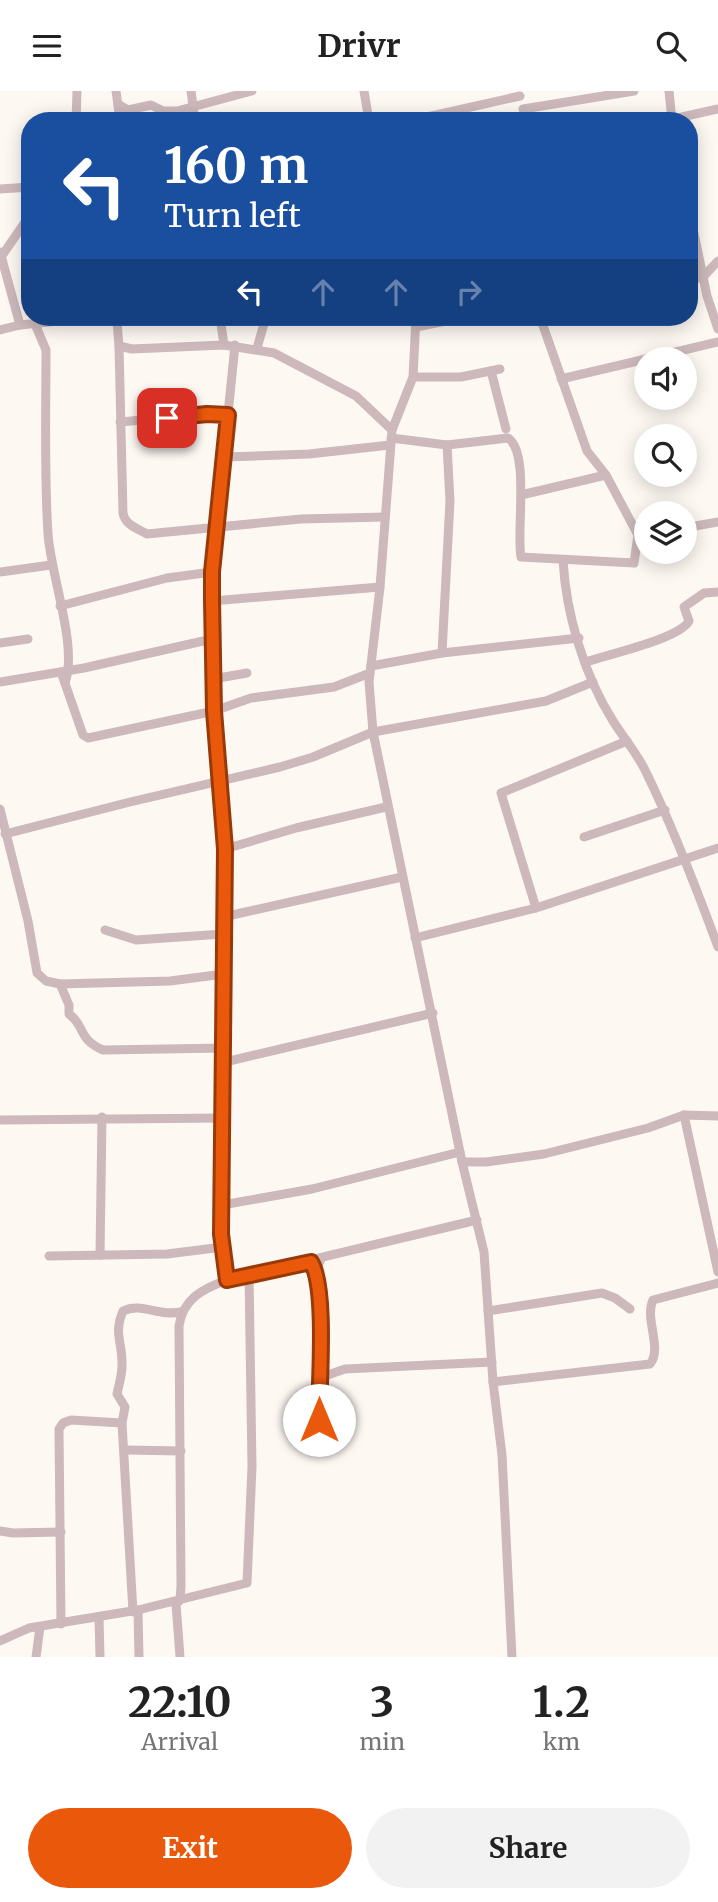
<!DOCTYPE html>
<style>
:root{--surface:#fff;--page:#f2f2f2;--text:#222;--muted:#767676;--accent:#ea580c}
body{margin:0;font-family:Merriweather,serif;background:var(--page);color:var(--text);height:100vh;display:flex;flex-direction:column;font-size:26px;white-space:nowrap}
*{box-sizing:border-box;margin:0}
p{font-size:23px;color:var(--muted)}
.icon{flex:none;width:38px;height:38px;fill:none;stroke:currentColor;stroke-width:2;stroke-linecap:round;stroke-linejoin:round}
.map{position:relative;height:1566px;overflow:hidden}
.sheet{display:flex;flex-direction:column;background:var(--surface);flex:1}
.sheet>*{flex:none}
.guide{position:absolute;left:21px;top:21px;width:677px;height:214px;border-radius:28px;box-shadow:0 4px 18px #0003;background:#1a4fa0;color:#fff;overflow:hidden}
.tools{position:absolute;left:634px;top:256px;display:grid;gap:14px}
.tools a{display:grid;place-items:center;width:63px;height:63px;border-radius:50%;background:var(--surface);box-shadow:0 4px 18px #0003;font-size:35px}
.pin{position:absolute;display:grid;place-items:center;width:60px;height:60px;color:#fff;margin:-30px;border-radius:14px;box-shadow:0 4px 10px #0006}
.me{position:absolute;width:77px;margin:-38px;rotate:0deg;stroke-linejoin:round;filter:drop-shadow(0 0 5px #0008)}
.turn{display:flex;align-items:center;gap:24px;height:147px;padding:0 28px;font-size:32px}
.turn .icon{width:91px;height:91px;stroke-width:2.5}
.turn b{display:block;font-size:49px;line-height:60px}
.lanes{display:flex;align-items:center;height:66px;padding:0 28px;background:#0003;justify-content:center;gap:35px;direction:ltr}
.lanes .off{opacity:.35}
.eta{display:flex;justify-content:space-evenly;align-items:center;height:119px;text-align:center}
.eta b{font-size:42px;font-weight:700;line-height:49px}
.primary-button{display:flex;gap:14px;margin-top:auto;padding:14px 28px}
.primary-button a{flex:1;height:80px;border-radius:42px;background:var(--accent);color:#fff;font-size:28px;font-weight:700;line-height:80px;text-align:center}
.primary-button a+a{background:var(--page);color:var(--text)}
header{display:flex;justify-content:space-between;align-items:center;height:91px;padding:0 28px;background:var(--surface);font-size:32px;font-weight:700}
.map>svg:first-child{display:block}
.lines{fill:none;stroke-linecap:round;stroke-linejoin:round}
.minor{stroke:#cdb9bb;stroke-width:9}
.route-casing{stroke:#983908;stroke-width:18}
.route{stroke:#ea580c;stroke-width:12}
</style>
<header><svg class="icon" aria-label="menu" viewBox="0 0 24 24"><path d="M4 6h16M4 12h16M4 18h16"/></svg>Drivr<svg class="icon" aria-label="search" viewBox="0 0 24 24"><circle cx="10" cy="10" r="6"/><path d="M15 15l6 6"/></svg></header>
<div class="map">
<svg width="718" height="1566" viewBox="0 0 718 1566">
<rect width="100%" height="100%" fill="#fef8f3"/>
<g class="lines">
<!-- minor -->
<g class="minor">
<path d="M116,0L120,30"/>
<path d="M191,0L195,30"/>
<path d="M364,0L369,30"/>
<path d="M669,0L672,30"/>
<path d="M118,13L128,19L151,14L163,20H177L252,0"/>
<path d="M523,18L634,0"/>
<path d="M76,30L77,0"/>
<path d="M409,30L520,5"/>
<path d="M664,30L718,18"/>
<path d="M0,98L30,96"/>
<path d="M690,123L707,205L718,238"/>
<path d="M0,161L20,234"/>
<path d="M1,166L30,124"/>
<path d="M690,189L703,186L718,170"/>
<path d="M111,226L117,231L119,255L132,258L224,254L274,262L356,305L392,339"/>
<path d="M220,226L224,254"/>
<path d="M416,226L413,286L392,339L380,496L369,591L373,641L462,1071L484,1161L493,1291L502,1364L512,1566"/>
<path d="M117,231L130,226"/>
<path d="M35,233L46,259C46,320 44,382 48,443C51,486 78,555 65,592"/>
<path d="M416,236L466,226"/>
<path d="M0,239L20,234L95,226"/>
<path d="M119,255L123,422C125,434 138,438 147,443L301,428L384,426"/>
<path d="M257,257L266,226"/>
<path d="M646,268L718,251"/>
<path d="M491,280L506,338"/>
<path d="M413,286H461L500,278"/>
<path d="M561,288L646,268"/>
<path d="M120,331L207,323L228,324"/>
<path d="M391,347L447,354L508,347C530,361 516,441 521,466L634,472L638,444L606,384L587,360L540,226"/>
<path d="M225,366L309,363L390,354"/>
<path d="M521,404L606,384"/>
<path d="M684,437L718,431"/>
<path d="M563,469C566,523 584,584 613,630C623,646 636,661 645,679C673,736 696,796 718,856"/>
<path d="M0,481L51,474"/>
<path d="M212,510L380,496"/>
<path d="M60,515L167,487L212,481"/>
<path d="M0,552L28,548"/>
<path d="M442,562L450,410L447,354"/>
<path d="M586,571C609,563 679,548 689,530L684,516L704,502L718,501"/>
<path d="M371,575L442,562L579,547"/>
<path d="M61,581L83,644L88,647L214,620L251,607L334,596L370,582"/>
<path d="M213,588L247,582"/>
<path d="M0,591L84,577L212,548"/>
<path d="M0,718L28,830L37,882L46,890L60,893L69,914V923C86,935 77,948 103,959L225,957"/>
<path d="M5,743L130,711L280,676L313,666L373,641L546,610L593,591"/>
<path d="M584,746L665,719"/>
<path d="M225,758L296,737L386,716"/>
<path d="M536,817L501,702L627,650"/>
<path d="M223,826L402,786"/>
<path d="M105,839L136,849L223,843"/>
<path d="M415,847L536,817L718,757"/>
<path d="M60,893L170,890L224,883"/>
<path d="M225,971L433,922"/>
<path d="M684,1024L718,1181"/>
<path d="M0,1029L224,1027"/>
<path d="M462,1071H486L544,1063L648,1037L684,1024L718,1025"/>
<path d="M222,1114L312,1098L460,1061"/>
<path d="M100,1164L102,1026"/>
<path d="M49,1165L167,1163L223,1156"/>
<path d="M227,1189L221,1143L225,758L214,620L212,481L235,254"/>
<path d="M488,1220L602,1202L615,1207L630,1218"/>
<path d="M319,1287L345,1278L492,1271"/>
<path d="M493,1291L650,1273C663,1257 644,1228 653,1209L718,1192"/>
<path d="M319,1351L320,1223L316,1179L321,1168"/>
<path d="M126,1359L181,1360"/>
<path d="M0,1440L13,1442L61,1441"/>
<path d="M138,1519L139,1566"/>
<path d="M133,1521L122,1332L125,1316L117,1303C119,1293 122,1284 122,1275C123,1252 113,1243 123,1220C142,1211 158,1226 181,1221"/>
<path d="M99,1526L100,1566"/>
<path d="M61,1533L59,1338L63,1332L71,1329L122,1332"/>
<path d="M0,1550L29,1537L138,1519L247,1492L252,1376L249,1183"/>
<path d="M36,1566L40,1536"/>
<path d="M180,1566L176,1513L180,1509L181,1495L179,1235C183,1208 202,1198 227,1189L477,1129"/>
</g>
</g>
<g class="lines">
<defs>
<path id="route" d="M167,327L207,323L228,324L212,481V509L214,620L225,758L221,1143L227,1189L311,1171C327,1196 319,1295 319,1329"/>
</defs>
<!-- route casing -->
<use href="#route" class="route-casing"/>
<!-- route -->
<use href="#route" class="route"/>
</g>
</svg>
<div class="tools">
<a><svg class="icon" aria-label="sound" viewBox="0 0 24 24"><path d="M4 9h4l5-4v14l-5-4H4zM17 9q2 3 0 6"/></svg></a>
<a><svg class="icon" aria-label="search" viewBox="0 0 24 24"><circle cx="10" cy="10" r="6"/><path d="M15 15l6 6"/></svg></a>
<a><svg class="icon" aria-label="layers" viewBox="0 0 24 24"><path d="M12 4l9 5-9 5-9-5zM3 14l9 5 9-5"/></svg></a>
</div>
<div class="pin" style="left:167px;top:327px;background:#d93025"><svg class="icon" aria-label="arrive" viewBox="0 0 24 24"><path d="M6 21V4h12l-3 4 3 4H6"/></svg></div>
<svg class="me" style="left:319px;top:1329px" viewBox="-20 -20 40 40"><circle r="19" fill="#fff"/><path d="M0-13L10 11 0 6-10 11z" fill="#ea580c"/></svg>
<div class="guide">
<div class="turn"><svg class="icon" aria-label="left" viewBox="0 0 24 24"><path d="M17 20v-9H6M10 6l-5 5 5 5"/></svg><div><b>160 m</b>Turn left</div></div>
<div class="lanes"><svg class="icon" aria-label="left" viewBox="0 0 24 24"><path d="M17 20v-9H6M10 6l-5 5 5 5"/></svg><svg class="icon off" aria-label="ahead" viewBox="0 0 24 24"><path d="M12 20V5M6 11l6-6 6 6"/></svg><svg class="icon off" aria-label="ahead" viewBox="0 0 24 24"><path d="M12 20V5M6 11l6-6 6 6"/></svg><svg class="icon off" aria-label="right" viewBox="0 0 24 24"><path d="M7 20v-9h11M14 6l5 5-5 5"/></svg></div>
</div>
</div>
<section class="sheet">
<div class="eta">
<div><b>22:10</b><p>Arrival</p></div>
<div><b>3</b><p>min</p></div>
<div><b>1.2</b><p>km</p></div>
</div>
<div class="primary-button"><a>Exit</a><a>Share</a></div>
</section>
